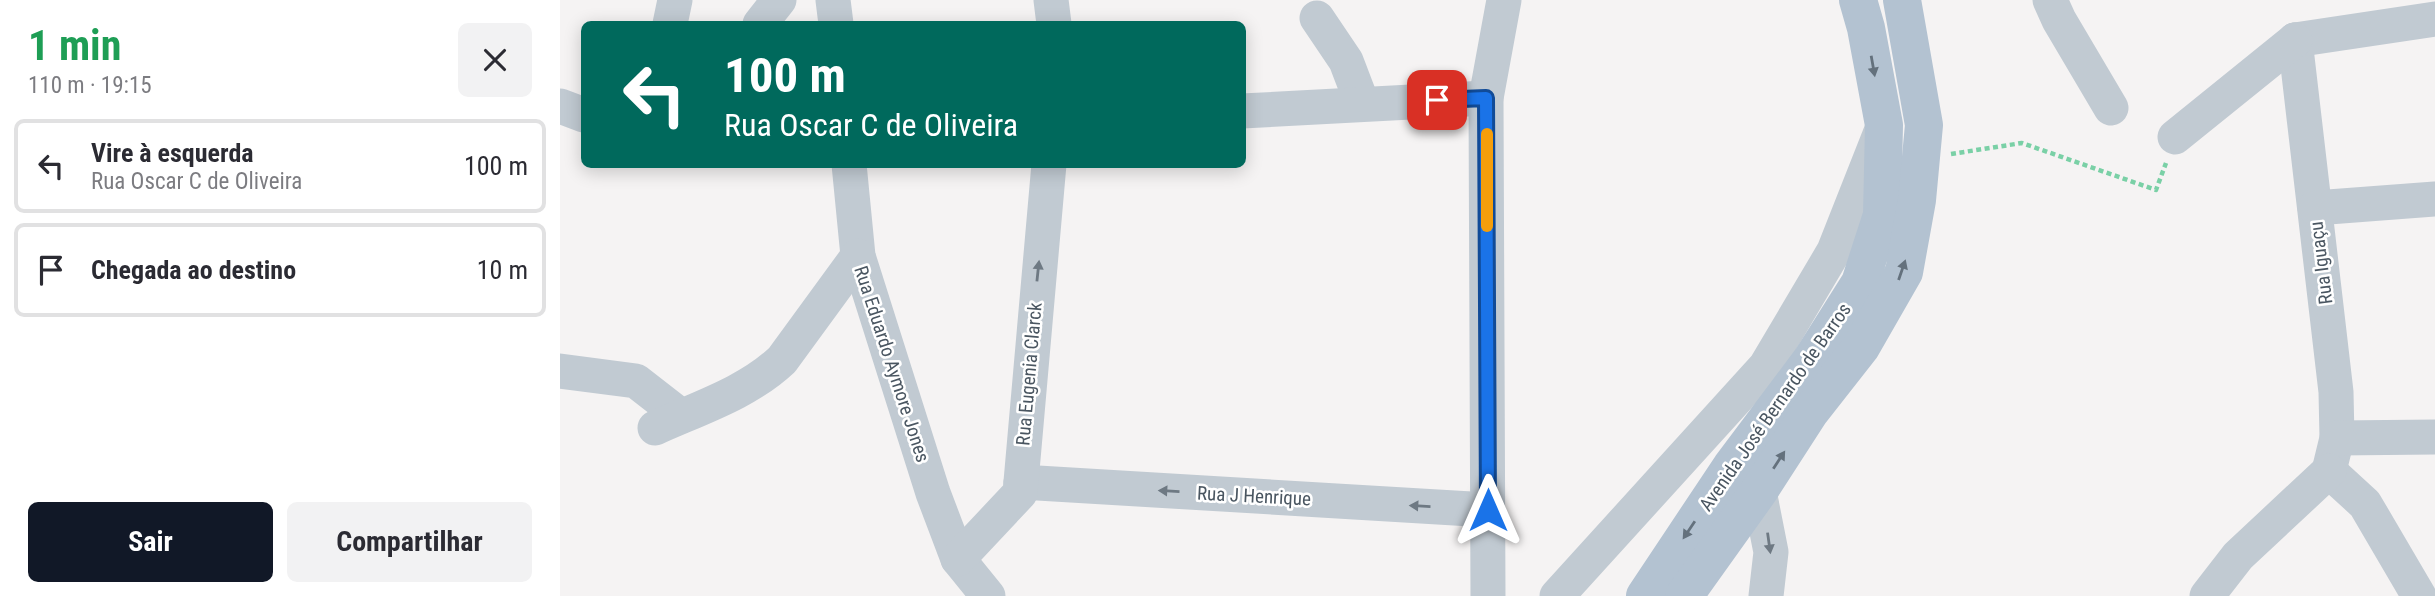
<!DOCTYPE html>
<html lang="pt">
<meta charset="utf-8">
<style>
:root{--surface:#fff;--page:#f2f2f3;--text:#2b2b33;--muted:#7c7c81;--line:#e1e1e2;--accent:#111827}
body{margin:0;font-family:"Roboto Condensed",sans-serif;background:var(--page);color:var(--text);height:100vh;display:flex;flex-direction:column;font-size:26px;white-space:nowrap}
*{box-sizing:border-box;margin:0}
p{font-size:23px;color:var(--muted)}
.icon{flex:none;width:38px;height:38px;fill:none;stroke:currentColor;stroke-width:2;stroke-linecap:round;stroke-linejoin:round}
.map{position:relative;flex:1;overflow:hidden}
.drawer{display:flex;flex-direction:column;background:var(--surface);width:560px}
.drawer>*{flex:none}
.banner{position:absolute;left:21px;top:21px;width:665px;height:147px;border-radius:10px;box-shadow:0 4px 18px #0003;background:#00695c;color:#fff;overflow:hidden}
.pin{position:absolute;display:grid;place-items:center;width:60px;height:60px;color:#fff;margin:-30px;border-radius:14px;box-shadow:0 4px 10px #0006}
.me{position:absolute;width:77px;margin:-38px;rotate:0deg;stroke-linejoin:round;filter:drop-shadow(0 0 5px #0008)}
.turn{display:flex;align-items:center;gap:24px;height:147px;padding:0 28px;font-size:32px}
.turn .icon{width:91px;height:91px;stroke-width:2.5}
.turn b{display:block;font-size:49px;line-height:60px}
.round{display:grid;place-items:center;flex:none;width:74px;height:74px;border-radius:10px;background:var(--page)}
.headline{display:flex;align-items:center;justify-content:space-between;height:119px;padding:0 28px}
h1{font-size:42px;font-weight:700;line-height:52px;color:#1e9e55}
.button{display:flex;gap:14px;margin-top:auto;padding:14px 28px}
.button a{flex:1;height:80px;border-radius:10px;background:var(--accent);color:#fff;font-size:28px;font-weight:700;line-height:80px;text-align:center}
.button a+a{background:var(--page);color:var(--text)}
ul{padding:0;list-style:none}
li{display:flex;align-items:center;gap:21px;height:94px;margin:0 14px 10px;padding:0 14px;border:4px solid var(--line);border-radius:10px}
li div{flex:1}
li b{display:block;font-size:26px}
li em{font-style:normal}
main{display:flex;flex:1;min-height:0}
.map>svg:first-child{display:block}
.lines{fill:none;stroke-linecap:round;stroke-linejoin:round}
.path{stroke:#7ad0a6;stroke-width:4.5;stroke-dasharray:5 3.5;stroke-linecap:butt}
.minor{stroke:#c1cad2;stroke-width:35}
.major{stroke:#b3c2d1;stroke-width:38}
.oneway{fill:#64717d}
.oneway2{fill:#6e7983}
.route-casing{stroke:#114b97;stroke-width:18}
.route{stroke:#1a73e8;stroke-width:12}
.slow{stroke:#f59e0b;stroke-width:12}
.labels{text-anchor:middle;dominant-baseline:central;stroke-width:5;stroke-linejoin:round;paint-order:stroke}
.street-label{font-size:19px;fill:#4a5661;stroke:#fff}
</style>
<main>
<section class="drawer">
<div class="headline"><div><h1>1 min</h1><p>110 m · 19:15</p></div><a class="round"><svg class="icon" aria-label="close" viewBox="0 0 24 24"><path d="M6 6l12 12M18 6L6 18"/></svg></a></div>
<ul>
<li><svg class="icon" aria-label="left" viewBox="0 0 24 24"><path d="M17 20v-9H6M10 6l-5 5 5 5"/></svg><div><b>Vire à esquerda</b><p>Rua Oscar C de Oliveira</p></div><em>100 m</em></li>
<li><svg class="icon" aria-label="arrive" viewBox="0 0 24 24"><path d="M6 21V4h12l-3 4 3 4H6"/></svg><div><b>Chegada ao destino</b></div><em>10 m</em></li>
</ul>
<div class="button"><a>Sair</a><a>Compartilhar</a></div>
</section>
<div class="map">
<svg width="1875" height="596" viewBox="0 0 1875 596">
<rect width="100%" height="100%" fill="#f5f3f3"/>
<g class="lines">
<!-- path -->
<path class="path" d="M1391,154L1462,143L1596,190L1606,163"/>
<!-- minor -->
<g class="minor">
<path d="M273,0L276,24"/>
<path d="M491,0L494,24"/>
<path d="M1490,0L1499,20L1551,108"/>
<path d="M757,18L786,61L802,103"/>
<path d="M110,24L115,0"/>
<path d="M200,24L219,0"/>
<path d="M1735,40L1776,392L1777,438L1769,471"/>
<path d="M1735,40L1875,19"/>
<path d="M0,106L24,115"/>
<path d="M682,111L926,98"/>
<path d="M1615,137L1735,40"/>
<path d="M289,164L298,256L373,493L398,559L428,596"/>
<path d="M1755,208L1875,199"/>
<path d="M0,371L76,381L121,416"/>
<path d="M95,428C139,408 187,393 222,360L298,256"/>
<path d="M1777,438L1875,437"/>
<path d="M1769,471L1805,504L1859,596"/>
<path d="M461,482L928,510"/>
<path d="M1199,491L1211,552L1206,596"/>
<path d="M398,559L460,493L489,164"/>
<path d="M928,596L926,98L944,0"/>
<path d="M997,596L1206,366L1274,251L1321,132"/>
<path d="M1647,596L1678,556L1769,471"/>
</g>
<!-- major -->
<g class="major">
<path d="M1085,596L1171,467L1252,359L1300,283L1322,215L1324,125L1306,28L1298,0"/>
<path d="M1124,596L1199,491L1250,412L1301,347L1344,272L1357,200L1364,125L1342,0"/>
</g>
</g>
<!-- one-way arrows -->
<defs><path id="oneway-solid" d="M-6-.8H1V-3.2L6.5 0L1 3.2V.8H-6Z" transform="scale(1.75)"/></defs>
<g class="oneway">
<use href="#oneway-solid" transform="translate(1313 66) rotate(80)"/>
<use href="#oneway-solid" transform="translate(1342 270) rotate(-71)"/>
<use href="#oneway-solid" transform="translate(1219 460) rotate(-57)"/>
<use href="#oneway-solid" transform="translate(1129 530) rotate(124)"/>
</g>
<g class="oneway2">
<use href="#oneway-solid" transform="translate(478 271) rotate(-84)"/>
<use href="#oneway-solid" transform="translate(609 491) rotate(-177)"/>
<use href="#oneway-solid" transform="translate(860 506) rotate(-177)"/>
<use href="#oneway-solid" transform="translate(1209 543) rotate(82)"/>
</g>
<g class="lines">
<defs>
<path id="route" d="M877,100L926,98L928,510"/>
</defs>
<!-- route casing -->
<use href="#route" class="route-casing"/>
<!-- route -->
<use href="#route" class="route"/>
<!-- slow -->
<path class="slow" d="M927,134V226"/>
</g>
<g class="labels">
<!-- street labels -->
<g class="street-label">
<text transform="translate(1761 263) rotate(-97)">Rua Iguaçu</text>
<text transform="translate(332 364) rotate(72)">Rua Eduardo Aymore Jones</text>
<text transform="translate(469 374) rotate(-85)">Rua Eugenia Clarck</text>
<text transform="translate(1215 407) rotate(-55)">Avenida José Bernardo de Barros</text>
<text transform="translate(694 496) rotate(3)">Rua J Henrique</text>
</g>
</g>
</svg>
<div class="pin" style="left:877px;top:100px;background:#d93025"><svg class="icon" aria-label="arrive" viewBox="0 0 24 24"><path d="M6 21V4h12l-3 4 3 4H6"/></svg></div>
<svg class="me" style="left:928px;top:510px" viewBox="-20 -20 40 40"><path d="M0-17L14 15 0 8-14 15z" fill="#1a73e8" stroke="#fff" stroke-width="4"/></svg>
<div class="banner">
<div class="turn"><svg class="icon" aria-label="left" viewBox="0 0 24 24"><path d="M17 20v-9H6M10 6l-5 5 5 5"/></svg><div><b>100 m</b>Rua Oscar C de Oliveira</div></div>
</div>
</div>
</main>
